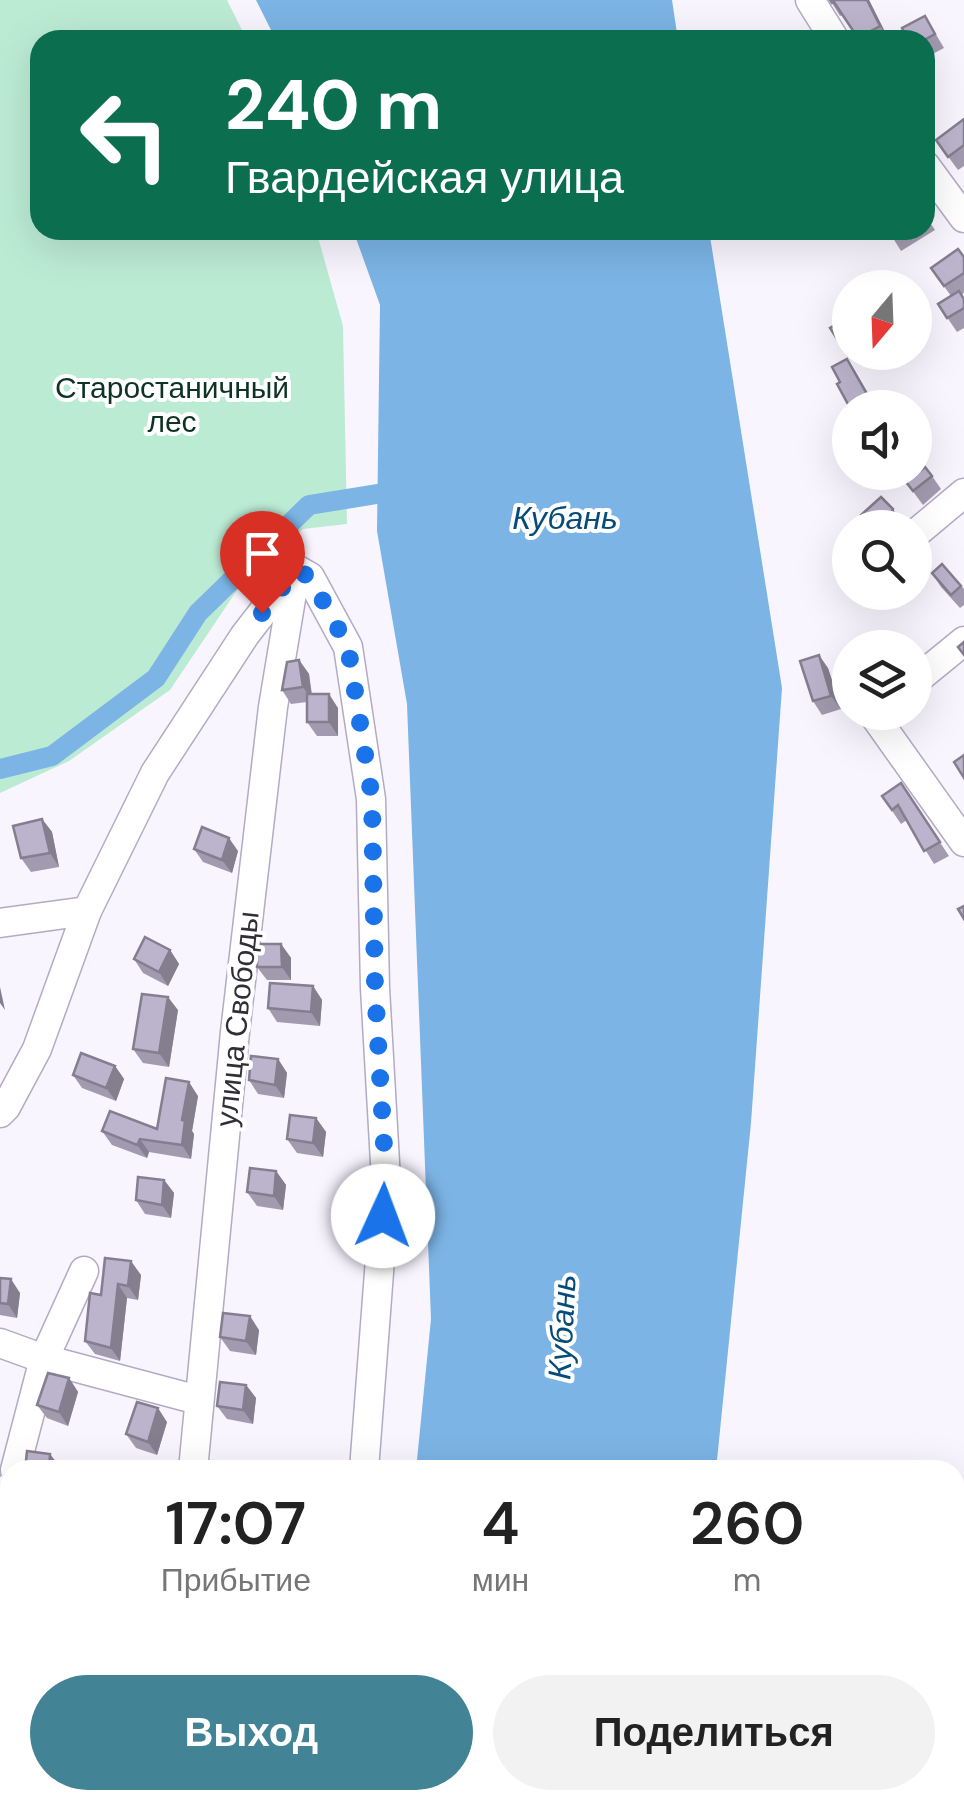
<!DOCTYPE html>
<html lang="ru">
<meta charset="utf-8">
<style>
:root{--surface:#fff;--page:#f2f2f2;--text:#222;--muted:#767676;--accent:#428395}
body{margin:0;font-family:"DM Sans",sans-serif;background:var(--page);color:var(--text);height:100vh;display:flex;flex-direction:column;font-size:38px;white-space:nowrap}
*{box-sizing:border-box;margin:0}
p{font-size:32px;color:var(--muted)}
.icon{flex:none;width:55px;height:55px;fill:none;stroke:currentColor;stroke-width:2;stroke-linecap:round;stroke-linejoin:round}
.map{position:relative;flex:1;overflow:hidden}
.drawer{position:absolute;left:0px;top:1460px;width:965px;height:350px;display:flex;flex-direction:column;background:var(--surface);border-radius:30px 30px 0 0;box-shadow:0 10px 40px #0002}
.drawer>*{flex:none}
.banner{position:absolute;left:30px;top:30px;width:905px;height:210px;border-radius:30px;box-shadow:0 10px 40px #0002;background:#0b6e4f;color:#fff;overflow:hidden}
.needle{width:65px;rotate:199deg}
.tools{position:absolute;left:832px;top:270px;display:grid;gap:20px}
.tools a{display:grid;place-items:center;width:100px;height:100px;border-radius:50%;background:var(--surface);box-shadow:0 10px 40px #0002;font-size:50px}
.pin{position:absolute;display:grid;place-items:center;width:85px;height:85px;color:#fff;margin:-102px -42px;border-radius:50% 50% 50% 0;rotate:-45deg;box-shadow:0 0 10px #0007}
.pin .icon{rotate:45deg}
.me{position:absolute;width:110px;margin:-55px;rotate:2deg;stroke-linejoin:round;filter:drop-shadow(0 0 8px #0008)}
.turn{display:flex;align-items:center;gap:35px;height:210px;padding:0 30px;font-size:45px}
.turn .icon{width:130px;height:130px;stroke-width:2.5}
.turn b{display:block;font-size:70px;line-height:85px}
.eta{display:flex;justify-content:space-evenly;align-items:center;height:170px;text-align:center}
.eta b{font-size:60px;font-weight:600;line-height:70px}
.button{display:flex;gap:20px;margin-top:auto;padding:20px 30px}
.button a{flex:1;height:115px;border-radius:60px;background:var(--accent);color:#fff;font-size:40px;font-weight:600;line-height:115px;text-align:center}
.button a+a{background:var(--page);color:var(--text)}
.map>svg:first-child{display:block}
.green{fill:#bcebd4}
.water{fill:#7bb4e5}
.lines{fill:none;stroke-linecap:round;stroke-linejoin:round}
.canal{stroke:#7bb4e5;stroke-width:20}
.minor-casing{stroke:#b3abc3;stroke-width:31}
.minor{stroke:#fff;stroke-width:28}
.wall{fill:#a29baf}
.shaded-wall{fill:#847e8f}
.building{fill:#bcb4cc;stroke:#847e8f;stroke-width:2.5}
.route{stroke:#1a73e8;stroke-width:18;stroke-dasharray:0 32.4}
.labels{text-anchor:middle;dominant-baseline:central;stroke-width:8;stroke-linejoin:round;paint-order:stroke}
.park-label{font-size:30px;fill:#0e3224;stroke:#fff}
.street-label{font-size:30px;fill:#312e38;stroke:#fff}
.water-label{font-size:32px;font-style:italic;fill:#064c79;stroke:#fff}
</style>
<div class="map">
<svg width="964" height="1810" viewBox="0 0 964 1810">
<rect width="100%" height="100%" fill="#f8f5ff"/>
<!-- green -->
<path class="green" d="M0,0H227L247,40H40V230H316L343,326L347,524L303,529L248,574L170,690L69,761L0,793Z"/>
<!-- water -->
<g class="water">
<path d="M256,0H672L678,40H276Z"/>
<path d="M353,230H709L782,688L751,1123L716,1470H416L431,1319L407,704L377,531L380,305Z"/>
<path d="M374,1800H695L696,1810H372Z"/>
</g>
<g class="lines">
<!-- canal -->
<path class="canal" d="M0,769L52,756L156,678L198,613L309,505L377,494"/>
<defs>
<g id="minor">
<path d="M810,0L835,40"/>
<path d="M925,165L964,218"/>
<path d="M915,534L964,493"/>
<path d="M296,569L310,577L348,647L371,799L375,988L386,1180L364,1470"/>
<path d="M915,681L964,641"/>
<path d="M876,712L873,714L964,842"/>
<path d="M0,923L87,911"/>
<path d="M0,1113L6,1107L37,1049L87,911L155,773L245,635L294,572"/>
<path d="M0,1343L44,1359L198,1400"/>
<path d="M15,1470L44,1359L84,1271"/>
<path d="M193,1470L235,1032L273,707L296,569"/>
<path d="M6,1810V1672L10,1487"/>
<path d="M168,1810L169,1800"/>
<path d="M278,1810L283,1800"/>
</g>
</defs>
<!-- minor casing -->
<use href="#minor" class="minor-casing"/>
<!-- minor -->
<use href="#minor" class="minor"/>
</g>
<!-- wall -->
<g class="wall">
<path d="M830,0H869L888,38L885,40H859L843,15L840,16Z"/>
<path d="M925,16L944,48L925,58Z"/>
<path d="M964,119V166L958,170L936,140Z"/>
<path d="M925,215L935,230L901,251L888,230H925Z"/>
<path d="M964,257V293L961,295L964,299V328L957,332L938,304L951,296L931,268Z"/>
<path d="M850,316V352H853L848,355L830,328Z"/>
<path d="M847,359L855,371L877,408H850L837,384L840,382Z"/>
<path d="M932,476L941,489L923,505L906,482Z"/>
<path d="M881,497L902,523L900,528H870L861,515Z"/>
<path d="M942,564L964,589V605L960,608L941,587L932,573Z"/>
<path d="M299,660L309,674L312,694L338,708V736H317L307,722V702L291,704L282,690Z"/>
<path d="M828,668L841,709L822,715L813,701Z"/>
<path d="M901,783L949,856L934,864L907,820L901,824L882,796Z"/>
<path d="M42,819L52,832L59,867L31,872L21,858Z"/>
<path d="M194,849L238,851L232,873L203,862Z"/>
<path d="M281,944L291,958V980H267L257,967Z"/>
<path d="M170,950L179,964L168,986L143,973L134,959Z"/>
<path d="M313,986L322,1000L320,1026L277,1022L268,1008Z"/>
<path d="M178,1010L169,1067L143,1063L133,1049Z"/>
<path d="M278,1059L287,1073L284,1098L258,1094L249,1080Z"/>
<path d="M115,1066L124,1079L116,1101L82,1088L73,1075Z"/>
<path d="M198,1096L192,1131L194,1134L191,1159L149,1152L147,1158L112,1145L102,1131L157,1129Z"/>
<path d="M316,1118L326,1132L323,1157L297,1153L287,1139Z"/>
<path d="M276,1171L286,1185L283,1210L257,1206L247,1192Z"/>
<path d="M164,1180L174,1193L171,1218L145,1214L136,1200Z"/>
<path d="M105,1258L141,1275L138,1300L127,1298L120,1361L95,1354L85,1341L101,1295Z"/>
<path d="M0,1278L20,1293L17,1318L0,1315Z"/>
<path d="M259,1330L256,1355L230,1351L220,1337Z"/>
<path d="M69,1378L78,1392L68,1426L47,1418L37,1405Z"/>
<path d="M246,1385L256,1398L253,1424L227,1419L217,1406Z"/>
<path d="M167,1422L157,1455L136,1448L126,1434Z"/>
</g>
<!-- shaded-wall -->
<g class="shaded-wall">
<path d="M867,0H869L888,38L880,26Z"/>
<path d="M893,509L902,523L900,528H896L889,518Z"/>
<path d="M819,655L828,668L841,709L831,696Z"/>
<path d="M299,660L309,674L312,701L303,687Z"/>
<path d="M329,694L338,708V736L329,722Z"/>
<path d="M42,819L52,832L59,867L50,853Z"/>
<path d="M229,838L238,851L232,873L222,860Z"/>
<path d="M281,944L291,958V980L282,967Z"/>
<path d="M170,950L179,964L168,986L159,972Z"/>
<path d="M313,986L322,1000L320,1026L311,1012Z"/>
<path d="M0,987L5,1010L0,1003Z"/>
<path d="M168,997L178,1010L169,1067L159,1053Z"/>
<path d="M278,1059L287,1073L284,1098L275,1085Z"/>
<path d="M115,1066L124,1079L116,1101L106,1088Z"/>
<path d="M189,1082L198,1096L192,1131L194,1134L191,1159L182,1145V1120Z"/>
<path d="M316,1118L326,1132L323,1157L313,1143Z"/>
<path d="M140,1139L149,1152L147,1158L137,1145Z"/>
<path d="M276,1171L286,1185L283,1210L274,1196Z"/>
<path d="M164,1180L174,1193L171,1218L162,1205Z"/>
<path d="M131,1261L141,1275L138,1300L128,1286Z"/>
<path d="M11,1279L20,1293L17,1318L8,1304Z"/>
<path d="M118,1284L127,1298L120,1361L111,1348Z"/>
<path d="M250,1316L259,1330L256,1355L246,1341Z"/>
<path d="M69,1378L78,1392L68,1426L59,1412Z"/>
<path d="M246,1385L256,1398L253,1424L243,1410Z"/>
<path d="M158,1408L167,1422L157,1455L148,1442Z"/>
<path d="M50,1454L60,1467V1470H49Z"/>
<path d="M44,1800H54V1810H45Z"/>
</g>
<!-- building -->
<g class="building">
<path d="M830,0H867L880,26L858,38L834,2L832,3Z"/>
<path d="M925,16L935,34L924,40H908L902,28Z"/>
<path d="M964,119V145L948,157L936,140Z"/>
<path d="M888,230H906L893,238Z"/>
<path d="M958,249L964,257V273L944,286L931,268Z"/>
<path d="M959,291L964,299V308L947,318L938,304Z"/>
<path d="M850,316V335L839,342L830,328Z"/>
<path d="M847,359L868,396L849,406L837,384L840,382L832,367Z"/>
<path d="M925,467L932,476L913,491L906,482Z"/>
<path d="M881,497L893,509L889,518L878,528H872L861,515Z"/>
<path d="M942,564L961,586L951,595L932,573Z"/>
<path d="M964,642V655L958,647Z"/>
<path d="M819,655L831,696L813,701L800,661Z"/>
<path d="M299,660L303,687L282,690L287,662Z"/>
<rect x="307" y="694" width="22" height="28"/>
<path d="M964,755V778L954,762Z"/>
<path d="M901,783L940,842L924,851L898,805L892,810L882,796Z"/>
<path d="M42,819L50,853L21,858L13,826Z"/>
<path d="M202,827L229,838L222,860L194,849Z"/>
<path d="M964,906V919L958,909Z"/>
<path d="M145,937L170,950L159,972L134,959Z"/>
<path d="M257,944H281L282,967H257Z"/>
<path d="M270,983L313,986L311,1012L268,1008Z"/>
<path d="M142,994L168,997L159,1053L133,1049Z"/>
<path d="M81,1053L115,1066L106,1088L73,1075Z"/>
<path d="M251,1056L278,1059L275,1085L249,1080Z"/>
<path d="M166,1078L189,1082L182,1120L185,1121L182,1145L140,1139L137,1145L102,1131L110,1111L157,1129Z"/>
<path d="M290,1115L316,1118L313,1143L287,1139Z"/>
<path d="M250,1168L276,1171L274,1196L247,1192Z"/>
<path d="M138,1177L164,1180L162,1205L136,1200Z"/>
<path d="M105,1258L131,1261L128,1286L118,1284L111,1348L85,1341L90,1293L101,1295Z"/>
<path d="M0,1278L11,1279L8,1304L0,1303Z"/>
<path d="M223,1313L250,1316L246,1341L220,1337Z"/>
<path d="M48,1373L69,1378L59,1412L37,1405Z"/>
<path d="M220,1382L246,1385L243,1410L217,1406Z"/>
<path d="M137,1402L158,1408L148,1442L126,1434Z"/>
<path d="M27,1451L50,1454L49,1470H25Z"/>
<path d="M23,1800H46L45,1810H21Z"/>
</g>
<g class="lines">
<!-- route -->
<path class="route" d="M262,613L296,570L310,577L348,647L372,798L375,988L386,1180L383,1216"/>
</g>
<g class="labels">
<!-- park labels -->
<g class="park-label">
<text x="172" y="387">Старостаничный<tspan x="172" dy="34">лес</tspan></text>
</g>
<!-- street labels -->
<g class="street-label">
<text transform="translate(237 1019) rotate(-84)">улица Свободы</text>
</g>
<!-- water labels -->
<g class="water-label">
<text x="565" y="518">Кубань</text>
<text transform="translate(562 1327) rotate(-87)">Кубань</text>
</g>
</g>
</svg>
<div class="tools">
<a><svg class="needle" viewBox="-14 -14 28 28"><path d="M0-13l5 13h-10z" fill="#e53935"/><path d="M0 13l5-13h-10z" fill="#767676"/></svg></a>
<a><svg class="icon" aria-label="sound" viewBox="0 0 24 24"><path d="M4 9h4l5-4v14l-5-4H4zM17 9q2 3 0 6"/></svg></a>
<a><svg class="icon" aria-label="search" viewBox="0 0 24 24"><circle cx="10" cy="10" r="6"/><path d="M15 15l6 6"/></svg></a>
<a><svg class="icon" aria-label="layers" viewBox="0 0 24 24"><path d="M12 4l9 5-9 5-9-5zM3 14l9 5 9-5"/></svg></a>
</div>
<div class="pin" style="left:262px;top:613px;background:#d93025"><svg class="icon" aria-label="arrive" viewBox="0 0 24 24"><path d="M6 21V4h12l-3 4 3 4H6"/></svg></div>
<svg class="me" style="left:383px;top:1216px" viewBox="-20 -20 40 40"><circle r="19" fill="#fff"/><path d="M0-13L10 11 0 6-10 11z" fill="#1a73e8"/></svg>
<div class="banner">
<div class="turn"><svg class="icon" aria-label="left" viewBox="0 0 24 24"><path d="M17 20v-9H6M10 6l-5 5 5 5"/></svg><div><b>240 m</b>Гвардейская улица</div></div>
</div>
<section class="drawer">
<div class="eta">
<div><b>17:07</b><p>Прибытие</p></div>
<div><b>4</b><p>мин</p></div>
<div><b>260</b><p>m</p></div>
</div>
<div class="button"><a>Выход</a><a>Поделиться</a></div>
</section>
</div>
